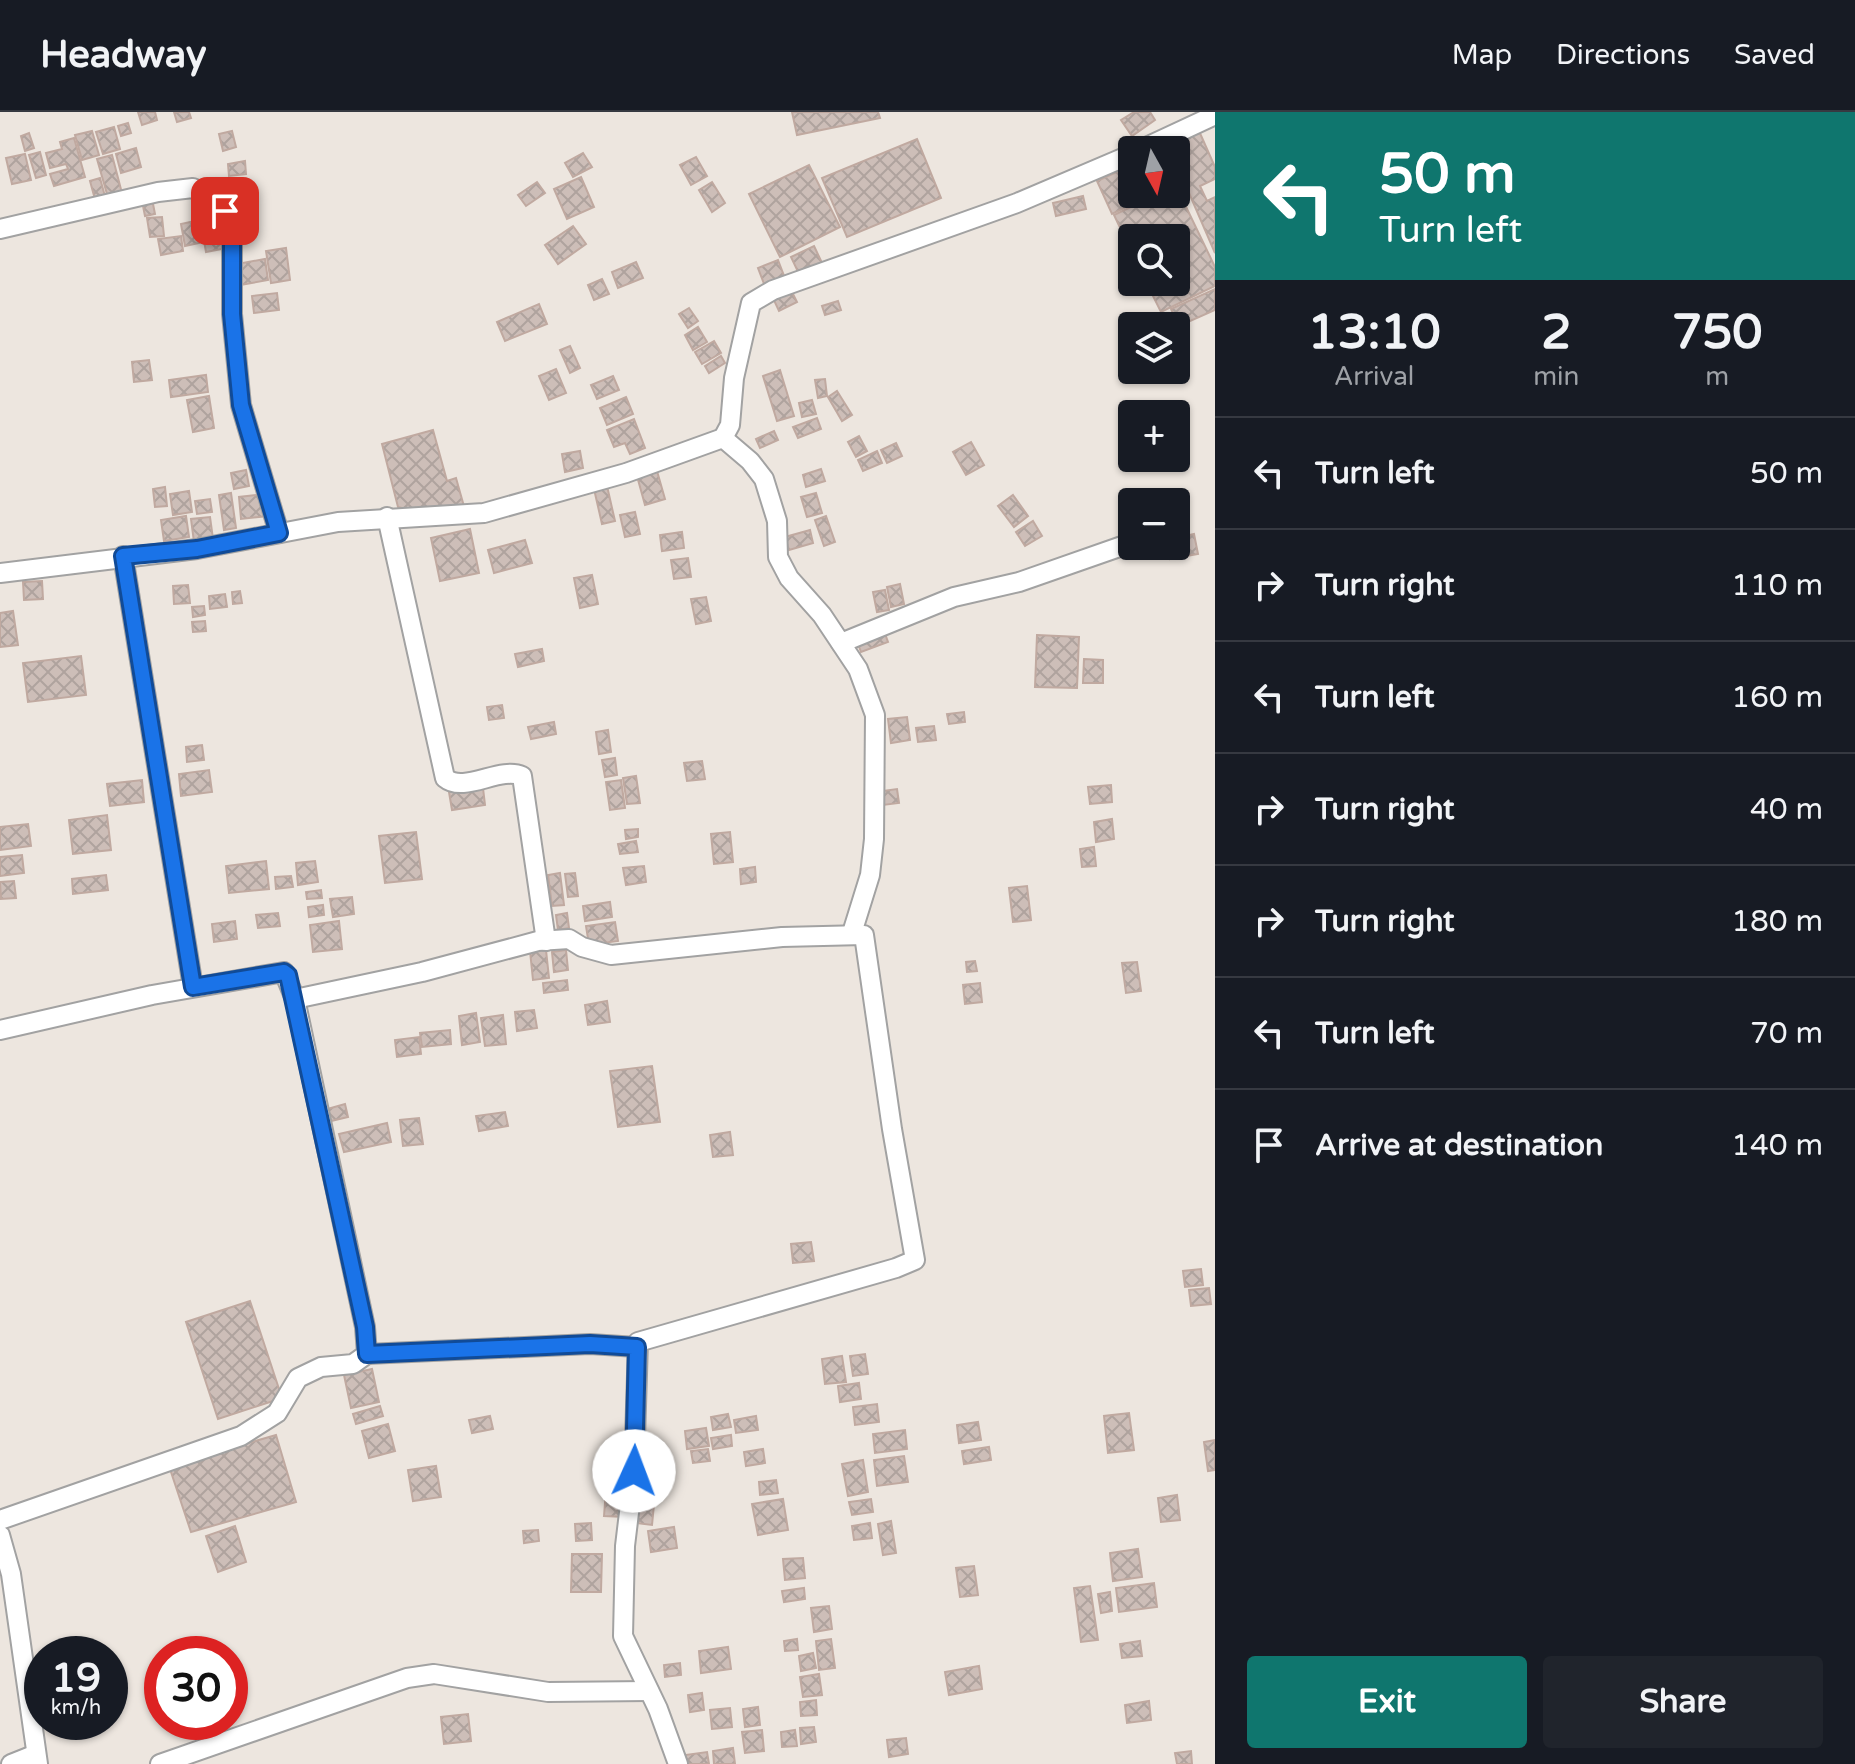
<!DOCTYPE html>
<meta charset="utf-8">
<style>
:root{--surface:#171b24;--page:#20242c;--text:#f1f3f6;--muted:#9ea1a6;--line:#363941;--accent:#0f766e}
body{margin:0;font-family:"Varela Round",sans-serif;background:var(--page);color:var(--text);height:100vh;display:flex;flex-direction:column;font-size:30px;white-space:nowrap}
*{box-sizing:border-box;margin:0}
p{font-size:26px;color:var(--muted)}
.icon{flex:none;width:44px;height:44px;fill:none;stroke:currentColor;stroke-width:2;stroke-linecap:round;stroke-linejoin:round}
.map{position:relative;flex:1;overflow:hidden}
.drawer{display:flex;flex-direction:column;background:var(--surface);width:640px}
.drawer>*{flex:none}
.top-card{background:#0f766e;color:#fff;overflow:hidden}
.needle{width:52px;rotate:172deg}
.fabs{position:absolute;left:1118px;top:24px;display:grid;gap:16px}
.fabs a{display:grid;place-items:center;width:72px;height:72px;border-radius:8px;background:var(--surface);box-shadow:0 2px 6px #0004;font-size:40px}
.speed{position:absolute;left:24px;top:1524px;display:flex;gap:16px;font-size:40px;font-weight:700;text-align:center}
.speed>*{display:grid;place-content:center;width:104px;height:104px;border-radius:50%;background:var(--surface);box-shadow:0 2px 6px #0004;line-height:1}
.speed small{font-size:20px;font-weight:400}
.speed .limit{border:12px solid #d22;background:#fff;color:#111}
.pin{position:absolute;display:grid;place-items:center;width:68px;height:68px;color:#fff;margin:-34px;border-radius:16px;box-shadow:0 4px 12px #0006}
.me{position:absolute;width:88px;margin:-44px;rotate:2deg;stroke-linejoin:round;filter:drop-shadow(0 0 6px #0008)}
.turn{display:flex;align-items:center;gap:28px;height:168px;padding:0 32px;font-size:36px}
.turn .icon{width:104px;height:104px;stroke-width:2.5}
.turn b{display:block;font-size:56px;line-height:68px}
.eta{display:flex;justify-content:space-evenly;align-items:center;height:136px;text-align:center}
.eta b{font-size:48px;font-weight:700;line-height:56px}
.primary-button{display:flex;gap:16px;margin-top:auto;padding:16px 32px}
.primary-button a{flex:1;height:92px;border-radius:8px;background:var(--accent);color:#fff;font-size:32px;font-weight:700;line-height:92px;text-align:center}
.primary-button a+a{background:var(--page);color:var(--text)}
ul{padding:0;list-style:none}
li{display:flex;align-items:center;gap:24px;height:112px;padding:0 32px;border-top:2px solid var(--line)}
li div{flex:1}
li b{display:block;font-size:30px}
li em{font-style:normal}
header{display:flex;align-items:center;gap:48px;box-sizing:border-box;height:112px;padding:0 40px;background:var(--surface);border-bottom:2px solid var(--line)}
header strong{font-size:38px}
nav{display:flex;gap:44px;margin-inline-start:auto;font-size:28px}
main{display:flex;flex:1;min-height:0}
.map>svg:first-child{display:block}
.building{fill:url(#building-cross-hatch);stroke:#c0a9a0;stroke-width:2}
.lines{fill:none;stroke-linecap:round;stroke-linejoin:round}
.minor-casing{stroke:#a2a2a2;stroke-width:22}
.minor{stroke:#fff;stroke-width:18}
.route-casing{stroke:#114b97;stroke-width:20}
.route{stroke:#1a73e8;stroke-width:14}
</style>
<header>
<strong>Headway</strong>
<nav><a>Map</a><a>Directions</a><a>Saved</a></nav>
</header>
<main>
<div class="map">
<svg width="1215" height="1652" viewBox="0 0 1215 1652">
<defs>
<pattern id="building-cross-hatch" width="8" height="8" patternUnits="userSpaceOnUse" patternTransform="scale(2)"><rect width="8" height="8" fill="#cdbeb8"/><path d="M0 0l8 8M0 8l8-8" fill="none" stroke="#afa39e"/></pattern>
</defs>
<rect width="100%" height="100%" fill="#ede6df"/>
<!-- building -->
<g class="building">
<path d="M138,0H155L157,8L142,13Z"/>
<path d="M174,0H189L191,6L177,10Z"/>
<path d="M792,0H878L880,6L797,23Z"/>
<path d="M1134,0H1150L1155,8L1132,24L1121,8Z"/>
<path d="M128,11L131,21L121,24L118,14Z"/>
<path d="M114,15L120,37L103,42L96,20Z"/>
<path d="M92,19L99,43L82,48L75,23Z"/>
<path d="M232,19L236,35L223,39L219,22Z"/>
<path d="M1199,19L1215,55V67L1200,74L1207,89L1215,85V141L1183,67L1176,70V38H1156Z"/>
<path d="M29,21L34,36L25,39L21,24Z"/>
<path d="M74,26L85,65L54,74L50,62L68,57L66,52L50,56L46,41L62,37L60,30Z"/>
<path d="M917,27L941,86L847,125L822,66Z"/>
<path d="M136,36L141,55L121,61L116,42Z"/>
<path d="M40,40L46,63L36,66L29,43Z"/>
<path d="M583,41L592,55L573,65L565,51Z"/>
<path d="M25,42L31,68L12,72L6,46Z"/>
<path d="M112,43L123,85L109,89L97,47Z"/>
<path d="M696,45L707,64L691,73L680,53Z"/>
<path d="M245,49L246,62L229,64L228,52Z"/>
<path d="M809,53L840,115L780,145L749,82Z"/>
<path d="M1130,54L1132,82H1143L1145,86L1112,102L1097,69Z"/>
<path d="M581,65L594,95L567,107L554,77Z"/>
<path d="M100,66L106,88L96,91L90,69Z"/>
<path d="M537,70L545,81L526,94L518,83Z"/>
<path d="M712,70L725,91L712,100L699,78Z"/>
<path d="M1176,74L1215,155V174L1161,200L1146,170H1176V126H1132V141L1114,103L1158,82H1176Z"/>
<path d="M1083,84L1086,97L1056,104L1053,91Z"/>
<path d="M152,87L155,102L145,104L142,89Z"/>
<path d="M162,105L164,124L150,125L147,106Z"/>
<path d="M222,107L227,136L206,140L201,111Z"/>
<path d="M195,109L199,131L185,134L181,112Z"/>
<path d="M573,114L586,132L558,152L545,133Z"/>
<path d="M181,124L183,139L161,143L158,127Z"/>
<path d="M814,134L823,153L800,164L791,145Z"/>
<path d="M286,136L290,168L271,171L266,139Z"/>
<path d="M265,147L268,168L240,173L237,152Z"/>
<path d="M778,148L786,169L766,177L758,156Z"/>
<path d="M636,150L643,166L618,176L612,160Z"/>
<path d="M602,167L609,182L594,188L588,173Z"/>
<path d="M790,176L797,190L779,199L772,184Z"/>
<path d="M1215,177V198L1179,214L1171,197Z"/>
<path d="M277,181L279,198L254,201L252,184Z"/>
<path d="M838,189L841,198L825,203L822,194Z"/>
<path d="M539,192L547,212L505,229L497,210Z"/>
<path d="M689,196L698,209L688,216L679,202Z"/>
<path d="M698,215L707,230L693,238L685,223Z"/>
<path d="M714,229L721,241L702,252L695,240Z"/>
<path d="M570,234L580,256L570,261L560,238Z"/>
<path d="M721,244L725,251L709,261L705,254Z"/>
<path d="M149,248L152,268L134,270L132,250Z"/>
<path d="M556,257L566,281L549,288L539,264Z"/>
<path d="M780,258L794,304L777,309L763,264Z"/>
<path d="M206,263L208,280L171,285L169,268Z"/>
<path d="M613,264L619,278L597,287L591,273Z"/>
<path d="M825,267L827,284L818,286L815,268Z"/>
<path d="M837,279L852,303L842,309L828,285Z"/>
<path d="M209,284L214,316L193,320L187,288Z"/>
<path d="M626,285L633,302L607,313L600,296Z"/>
<path d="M812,288L816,302L802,305L799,291Z"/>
<path d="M817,306L821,317L798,326L793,315Z"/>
<path d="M634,307L645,336L630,342L625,331L614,335L607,318Z"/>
<path d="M433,318L447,369L456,366L465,398L425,402L398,395L382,332Z"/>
<path d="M774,319L778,328L760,336L756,327Z"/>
<path d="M859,324L867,339L856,345L848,330Z"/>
<path d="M971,330L984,353L966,363L953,340Z"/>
<path d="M896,331L902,344L887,351L881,338Z"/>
<path d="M580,339L583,356L565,360L562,342Z"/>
<path d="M877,339L882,351L863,359L858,348Z"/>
<path d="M821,357L825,369L806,375L803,363Z"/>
<path d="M246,358L249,374L234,377L231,361Z"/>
<path d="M657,359L665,387L645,393L637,364Z"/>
<path d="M607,374L615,409L602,412L594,377Z"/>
<path d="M165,375L167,394L155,395L153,377Z"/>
<path d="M189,379L192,400L173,403L170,382Z"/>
<path d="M231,381L236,416L224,418L219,383Z"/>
<path d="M816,381L822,401L807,405L801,385Z"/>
<path d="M265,382L268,404L241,407L239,385Z"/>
<path d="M1013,383L1028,404L1014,415L998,394Z"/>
<path d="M210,387L212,400L197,402L195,389Z"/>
<path d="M635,400L640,422L625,425L620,403Z"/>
<path d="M186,404L189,425L164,429L161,408Z"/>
<path d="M826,404L835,430L824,434L815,408Z"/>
<path d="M210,405L213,427L194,430L191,407Z"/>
<path d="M1033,409L1042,424L1025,434L1016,420Z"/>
<path d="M470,417L479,461L440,469L431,426Z"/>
<path d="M810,418L813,431L789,438L785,425Z"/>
<path d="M682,420L684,436L662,439L660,423Z"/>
<path d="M1194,422L1198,442L1170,447L1168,434H1176V426Z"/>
<path d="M525,428L532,451L494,461L488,438Z"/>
<path d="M688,446L691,465L674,467L671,448Z"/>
<path d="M592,463L598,492L580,496L574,466Z"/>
<path d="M42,469L43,487L24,488L23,470Z"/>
<path d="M900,472L904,492L891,495L887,475Z"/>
<path d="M188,473L190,491L174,492L173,474Z"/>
<path d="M885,478L889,498L877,500L873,480Z"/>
<path d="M240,479L242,491L233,492L232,480Z"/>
<path d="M225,482L227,495L210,497L209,484Z"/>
<path d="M706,485L711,509L696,512L691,487Z"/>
<path d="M204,494L205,503L193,505L192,495Z"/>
<path d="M13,499L18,533L0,535V501Z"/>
<path d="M205,509L206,519L193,520L192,510Z"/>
<path d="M884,519L888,530L861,540L857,529Z"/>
<path d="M1037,523L1079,525L1077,576L1035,575Z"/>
<path d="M542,537L544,549L518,555L515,542Z"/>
<path d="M81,544L86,583L28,590L23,551Z"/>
<path d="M1084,547L1103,548V571H1083Z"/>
<path d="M502,593L504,606L489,608L487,595Z"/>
<path d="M964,600L965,610L949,612L947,602Z"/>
<path d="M907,605L910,628L891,631L888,607Z"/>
<path d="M554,610L556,622L531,627L528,615Z"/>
<path d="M934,614L936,628L918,630L916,616Z"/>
<path d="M608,618L611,640L599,642L596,620Z"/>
<path d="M202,633L204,648L187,650L186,635Z"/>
<path d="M615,646L617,663L605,665L602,648Z"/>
<path d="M702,649L705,667L687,669L684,651Z"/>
<path d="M209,658L212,680L181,684L179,662Z"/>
<path d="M636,664L640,691L627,692L623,666Z"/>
<path d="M142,668L144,690L110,694L107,672Z"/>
<path d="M621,668L625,696L610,698L606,670Z"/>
<path d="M1111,673L1112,690L1090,692L1088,675Z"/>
<path d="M483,676L485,693L452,698L449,680Z"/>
<path d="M897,677L899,691L883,693L882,679Z"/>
<path d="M107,703L111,738L73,742L69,708Z"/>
<path d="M1112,707L1114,727L1096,730L1094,710Z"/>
<path d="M28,712L31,734L0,738V715Z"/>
<path d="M638,717V725L626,727L625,718Z"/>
<path d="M416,720L422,767L385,771L379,724Z"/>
<path d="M730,720L733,750L714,752L711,722Z"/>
<path d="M636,729L638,740L620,742L618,732Z"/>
<path d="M1094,735L1096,754L1082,755L1080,737Z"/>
<path d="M22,743L24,761L0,764V745Z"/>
<path d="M266,749L269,777L229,781L226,754Z"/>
<path d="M315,749L318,770L298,773L296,751Z"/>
<path d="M644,754L646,770L626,773L623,756Z"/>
<path d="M755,755L756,770L741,772L740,757Z"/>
<path d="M560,761L564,793L552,794L548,763Z"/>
<path d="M575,761L578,784L568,785L565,762Z"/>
<path d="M106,763L108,778L73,782L72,767Z"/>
<path d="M291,764L293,775L276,777L275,765Z"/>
<path d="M14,769L16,786L1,787L0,770Z"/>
<path d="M1027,774L1031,808L1013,810L1009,776Z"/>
<path d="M321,778L322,786L307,787L306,780Z"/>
<path d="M352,785L354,802L333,805L330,787Z"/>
<path d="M610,790L612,805L585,809L583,794Z"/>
<path d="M323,793L324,803L309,805L308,795Z"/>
<path d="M278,801L280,814L258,816L256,803Z"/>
<path d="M567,801L569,816L558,818L556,803Z"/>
<path d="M235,809L237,827L214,830L212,812Z"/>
<path d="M339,809L342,837L313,840L310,813Z"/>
<path d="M615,810L618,829L589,833L586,814Z"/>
<path d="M546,838L549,866L533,868L530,839Z"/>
<path d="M566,838L568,858L554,860L552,840Z"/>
<path d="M975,849L977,859L967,860L966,850Z"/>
<path d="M1137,850L1141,879L1126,881L1122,851Z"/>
<path d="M567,868L568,878L544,881L543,871Z"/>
<path d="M980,871L982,890L965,892L963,873Z"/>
<path d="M607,889L610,910L588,913L585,893Z"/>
<path d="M534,898L537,916L517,919L515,900Z"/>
<path d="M476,901L480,930L462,933L459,904Z"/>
<path d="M503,903L506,932L485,934L481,906Z"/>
<path d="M450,918L451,932L422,935L420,921Z"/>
<path d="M419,925L421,942L397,945L395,928Z"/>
<path d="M652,954L660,1010L618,1015L610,959Z"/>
<path d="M345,992L348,1005L327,1010L324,998Z"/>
<path d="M505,1000L508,1014L479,1019L476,1004Z"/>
<path d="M419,1006L423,1032L403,1034L400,1008Z"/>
<path d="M387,1011L391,1030L344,1040L339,1022Z"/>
<path d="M730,1020L733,1043L713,1045L710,1023Z"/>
<path d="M811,1130L814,1149L793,1151L791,1132Z"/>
<path d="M1201,1157L1203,1173L1185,1175L1183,1159Z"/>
<path d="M1209,1176L1211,1192L1191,1194L1189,1178Z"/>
<path d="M250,1189L282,1286L218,1307L186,1210Z"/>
<path d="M865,1242L868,1262L853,1264L850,1244Z"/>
<path d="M842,1244L846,1270L825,1272L822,1247Z"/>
<path d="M372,1257L379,1290L351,1296L344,1263Z"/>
<path d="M859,1271L861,1287L840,1290L838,1274Z"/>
<path d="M877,1292L879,1310L855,1313L853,1295Z"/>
<path d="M380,1294L383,1304L356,1312L353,1302Z"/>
<path d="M1129,1301L1134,1338L1108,1341L1104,1304Z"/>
<path d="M728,1302L731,1315L713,1318L711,1305Z"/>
<path d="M490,1304L493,1317L472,1321L469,1308Z"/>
<path d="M756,1304L758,1318L736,1321L734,1308Z"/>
<path d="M978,1310L981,1328L959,1331L957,1313Z"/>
<path d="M388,1312L395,1339L369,1346L362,1319Z"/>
<path d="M706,1316L709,1334L687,1337L685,1319Z"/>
<path d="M905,1318L907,1337L875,1341L873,1322Z"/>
<path d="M276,1323L296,1390L191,1420L169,1354Z"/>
<path d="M731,1323L732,1334L713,1337L711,1326Z"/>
<path d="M1215,1328V1358L1208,1359L1204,1330Z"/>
<path d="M989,1335L991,1348L964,1352L962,1339Z"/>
<path d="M708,1337L710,1349L693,1351L691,1339Z"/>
<path d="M763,1337L765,1351L746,1354L744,1340Z"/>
<path d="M904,1344L908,1370L877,1374L874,1348Z"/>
<path d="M863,1348L868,1380L848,1384L842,1352Z"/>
<path d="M436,1354L441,1385L413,1389L408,1358Z"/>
<path d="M607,1365L629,1366L625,1405L604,1404Z"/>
<path d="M776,1368L778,1381L760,1383L759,1370Z"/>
<path d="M641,1371L656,1372L652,1413L636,1411Z"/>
<path d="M1177,1383L1180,1408L1161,1410L1158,1386Z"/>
<path d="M783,1387L788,1418L758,1423L752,1392Z"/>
<path d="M871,1387L873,1400L852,1403L849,1390Z"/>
<path d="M891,1409L896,1441L883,1443L878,1412Z"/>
<path d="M591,1411L592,1428L576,1429L575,1412Z"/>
<path d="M870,1411L872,1426L854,1428L852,1414Z"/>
<path d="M235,1414L246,1450L218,1460L206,1424Z"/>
<path d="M674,1415L677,1436L651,1440L648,1419Z"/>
<path d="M538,1418L539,1429L524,1431L523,1419Z"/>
<path d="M1138,1437L1142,1465L1113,1469L1110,1441Z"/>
<path d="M572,1442H602L601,1480H571Z"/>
<path d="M803,1446L805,1466L785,1468L783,1447Z"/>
<path d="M974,1454L978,1483L960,1485L956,1456Z"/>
<path d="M1154,1471L1157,1495L1119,1500L1116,1476Z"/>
<path d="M1090,1474L1098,1528L1081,1530L1074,1476Z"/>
<path d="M804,1476L805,1487L784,1490L782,1479Z"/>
<path d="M1110,1480L1112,1499L1101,1501L1098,1482Z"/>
<path d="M829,1494L832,1517L814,1520L811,1496Z"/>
<path d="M797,1527L798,1538L785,1539L784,1529Z"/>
<path d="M831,1527L835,1556L819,1558L816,1529Z"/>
<path d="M1140,1529L1142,1544L1122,1546L1120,1532Z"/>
<path d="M728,1535L731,1557L701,1561L699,1539Z"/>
<path d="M813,1541L816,1556L801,1559L799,1544Z"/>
<path d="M680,1551L681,1563L665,1565L664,1553Z"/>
<path d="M979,1554L982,1577L949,1583L945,1560Z"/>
<path d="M819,1562L822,1583L803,1585L800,1565Z"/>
<path d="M702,1581L704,1598L690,1600L688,1583Z"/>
<path d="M816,1588L817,1603L801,1604L800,1590Z"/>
<path d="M1149,1589L1151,1608L1127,1611L1125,1593Z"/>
<path d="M758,1595L760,1613L745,1615L743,1597Z"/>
<path d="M730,1596L732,1615L712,1617L710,1598Z"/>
<path d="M468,1602L471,1629L444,1632L441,1605Z"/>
<path d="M814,1615L816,1630L801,1632L800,1616Z"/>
<path d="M762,1618L764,1639L745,1641L742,1620Z"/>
<path d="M795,1618L797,1634L782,1635L781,1620Z"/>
<path d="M906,1626L908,1642L889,1645L887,1628Z"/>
<path d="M733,1636L735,1652H714L713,1639Z"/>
<path d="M1191,1639L1192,1652H1177L1175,1641Z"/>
<path d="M707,1640L709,1652H686L685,1643Z"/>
</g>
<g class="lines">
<defs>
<g id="minor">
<path d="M1140,38L1215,3"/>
<path d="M0,117L158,80L193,76L217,90L232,118V202L241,293L279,421"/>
<path d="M723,326L750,349L764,367L777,409L778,445L789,466L822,503L858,557L875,603L874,727L870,763L852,821"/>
<path d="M387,405L445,666C464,682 500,654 522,664L546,829"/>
<path d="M123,444L193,875"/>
<path d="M0,461L197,437L338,410L484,401L626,361L723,326L730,313L734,266L751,191L773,178L1017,91L1132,42"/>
<path d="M841,531L954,485L1019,470L1125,433"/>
<path d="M0,918L152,883L284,860L295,887L422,860L538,829L569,827L582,835L611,843L782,825L864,823L892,1017L915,1148L896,1156L638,1230L634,1359L625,1434L623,1524L658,1597L678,1652"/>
<path d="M367,1242L590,1232L637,1235"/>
<path d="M0,1408L241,1324L277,1301L298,1266L321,1255L353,1252L367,1242L365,1215L295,887"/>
<path d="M0,1423L11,1462L38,1652"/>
<path d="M11,1652L36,1642"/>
<path d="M160,1652L407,1566L434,1562L548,1580L649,1579"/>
</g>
</defs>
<!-- minor casing -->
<use href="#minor" class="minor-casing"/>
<!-- minor -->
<use href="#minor" class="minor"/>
</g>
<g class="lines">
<defs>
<path id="route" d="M225,99L232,118V202L241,293L279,421L197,437L123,444L193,875L284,860L288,863L365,1215L367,1242L590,1232L637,1235L634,1359"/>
</defs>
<!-- route casing -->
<use href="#route" class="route-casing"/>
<!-- route -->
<use href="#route" class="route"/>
</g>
</svg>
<div class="fabs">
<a><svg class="needle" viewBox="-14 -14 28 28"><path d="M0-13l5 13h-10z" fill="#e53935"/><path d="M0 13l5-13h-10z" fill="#9ea1a6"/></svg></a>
<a><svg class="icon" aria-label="search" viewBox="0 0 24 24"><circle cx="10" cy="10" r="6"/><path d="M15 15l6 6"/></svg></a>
<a><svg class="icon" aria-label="layers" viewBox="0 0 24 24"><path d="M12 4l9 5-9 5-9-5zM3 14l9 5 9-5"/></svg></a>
<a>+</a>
<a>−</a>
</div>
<div class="speed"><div>19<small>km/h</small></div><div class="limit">30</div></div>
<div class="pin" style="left:225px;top:99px;background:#d93025"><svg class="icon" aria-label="arrive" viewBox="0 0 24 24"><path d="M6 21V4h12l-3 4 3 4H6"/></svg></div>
<svg class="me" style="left:634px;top:1359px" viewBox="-20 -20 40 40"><circle r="19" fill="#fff"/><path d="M0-13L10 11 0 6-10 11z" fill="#1a73e8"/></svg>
</div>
<section class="drawer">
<div class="top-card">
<div class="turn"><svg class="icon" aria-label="left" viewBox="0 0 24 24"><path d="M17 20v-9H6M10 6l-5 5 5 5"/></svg><div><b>50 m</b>Turn left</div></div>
</div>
<div class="eta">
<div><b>13:10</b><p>Arrival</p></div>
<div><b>2</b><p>min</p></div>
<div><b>750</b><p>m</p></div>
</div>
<ul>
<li><svg class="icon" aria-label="left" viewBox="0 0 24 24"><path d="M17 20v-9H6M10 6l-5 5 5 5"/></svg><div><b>Turn left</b></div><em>50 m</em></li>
<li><svg class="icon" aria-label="right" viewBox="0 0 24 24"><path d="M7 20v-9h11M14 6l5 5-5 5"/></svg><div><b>Turn right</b></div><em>110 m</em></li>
<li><svg class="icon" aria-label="left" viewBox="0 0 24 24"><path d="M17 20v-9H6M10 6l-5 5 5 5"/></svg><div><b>Turn left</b></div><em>160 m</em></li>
<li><svg class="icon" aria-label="right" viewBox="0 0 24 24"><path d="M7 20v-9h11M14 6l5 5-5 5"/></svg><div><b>Turn right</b></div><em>40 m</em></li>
<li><svg class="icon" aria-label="right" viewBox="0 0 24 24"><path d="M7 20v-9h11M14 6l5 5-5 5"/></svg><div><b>Turn right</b></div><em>180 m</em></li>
<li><svg class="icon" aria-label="left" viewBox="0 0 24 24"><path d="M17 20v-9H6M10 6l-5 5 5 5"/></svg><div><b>Turn left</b></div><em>70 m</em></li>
<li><svg class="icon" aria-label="arrive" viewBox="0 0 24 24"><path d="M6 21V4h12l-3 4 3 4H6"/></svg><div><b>Arrive at destination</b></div><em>140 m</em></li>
</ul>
<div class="primary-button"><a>Exit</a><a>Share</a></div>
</section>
</main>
